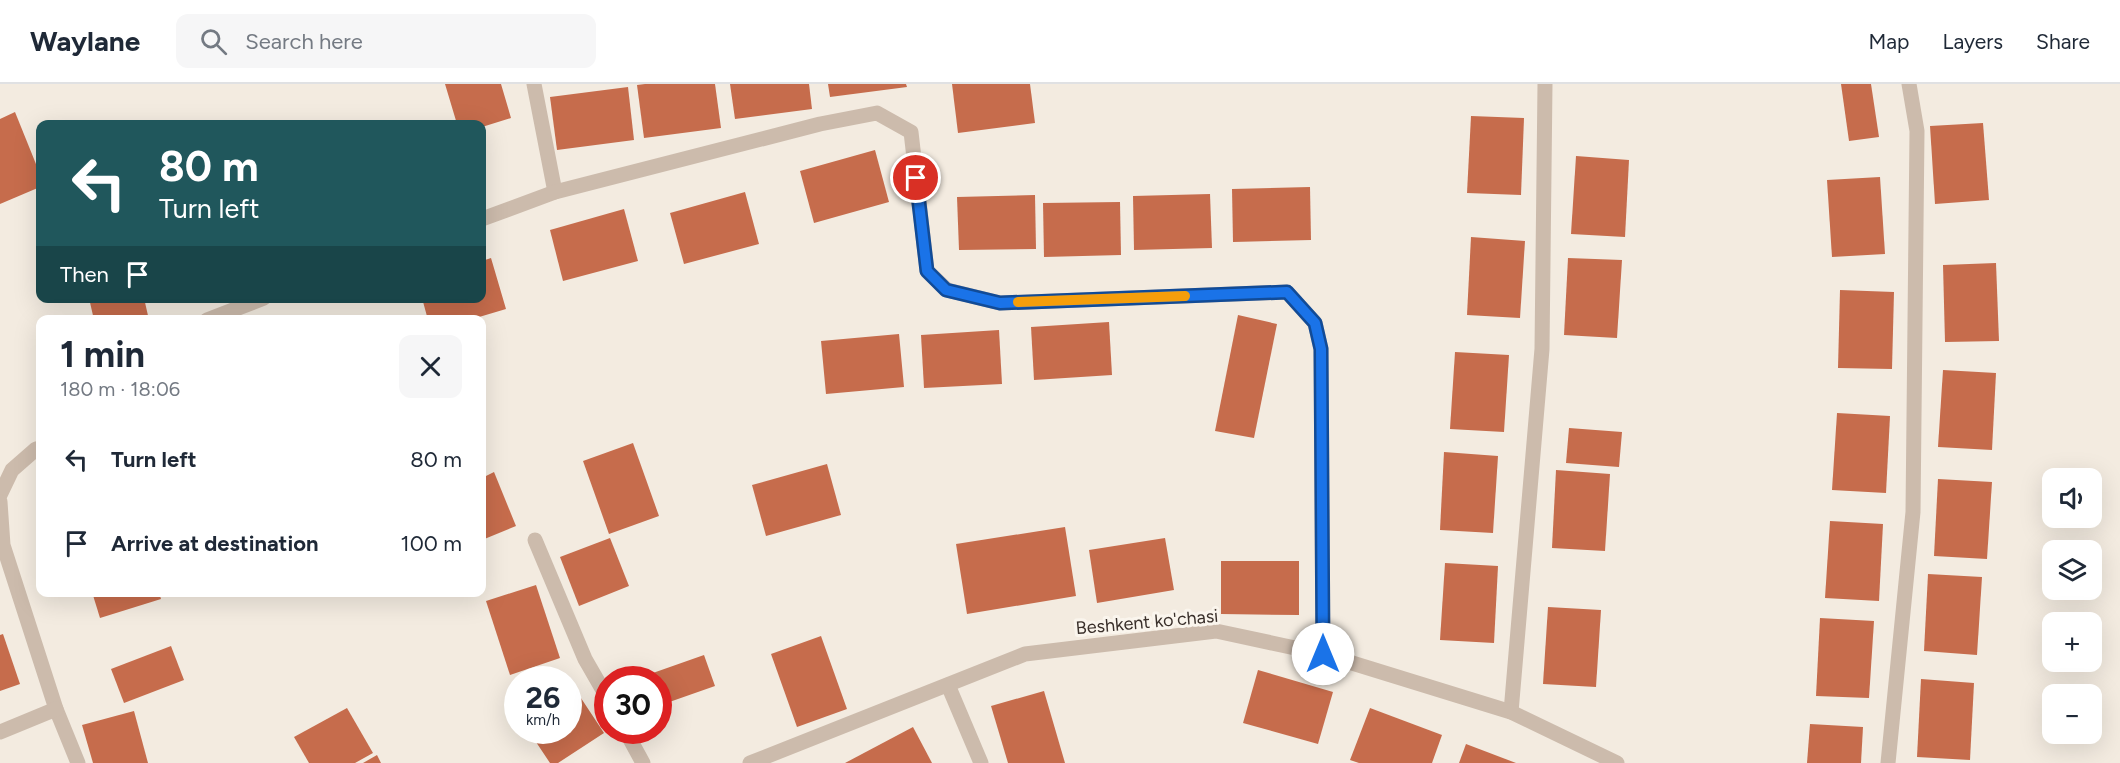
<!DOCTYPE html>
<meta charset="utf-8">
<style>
:root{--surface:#fff;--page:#f6f6f7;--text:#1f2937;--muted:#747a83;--line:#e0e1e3}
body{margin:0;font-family:Figtree,sans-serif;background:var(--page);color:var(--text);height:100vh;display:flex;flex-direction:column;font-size:22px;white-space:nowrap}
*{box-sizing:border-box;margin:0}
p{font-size:20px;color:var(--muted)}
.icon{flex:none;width:33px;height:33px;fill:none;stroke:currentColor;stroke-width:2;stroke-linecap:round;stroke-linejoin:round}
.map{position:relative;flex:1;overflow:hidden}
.side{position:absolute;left:36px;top:231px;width:450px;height:282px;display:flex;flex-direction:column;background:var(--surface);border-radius:12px;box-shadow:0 6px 24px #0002}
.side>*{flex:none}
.top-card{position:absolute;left:36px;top:36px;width:450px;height:183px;border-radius:12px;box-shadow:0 6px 24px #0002;background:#20575c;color:#fff;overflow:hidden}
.fabs{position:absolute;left:2042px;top:384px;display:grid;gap:12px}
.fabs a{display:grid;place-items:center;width:60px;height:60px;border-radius:12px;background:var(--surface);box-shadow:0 6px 24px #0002;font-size:30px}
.speed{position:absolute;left:504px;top:582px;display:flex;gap:12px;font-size:30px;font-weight:700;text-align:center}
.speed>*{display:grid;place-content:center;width:78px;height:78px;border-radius:50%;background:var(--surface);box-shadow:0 6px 24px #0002;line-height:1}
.speed small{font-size:15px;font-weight:400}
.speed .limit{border:9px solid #d22;background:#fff;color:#111}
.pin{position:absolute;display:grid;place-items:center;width:51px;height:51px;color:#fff;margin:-26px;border:3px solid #fff;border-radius:50%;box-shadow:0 2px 6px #0007}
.me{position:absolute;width:66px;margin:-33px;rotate:0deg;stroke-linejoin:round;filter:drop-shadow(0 0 4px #0008)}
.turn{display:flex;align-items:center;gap:21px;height:126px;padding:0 24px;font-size:27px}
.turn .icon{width:78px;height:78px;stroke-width:2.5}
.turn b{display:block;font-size:42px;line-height:51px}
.then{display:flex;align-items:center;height:57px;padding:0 24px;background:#0003;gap:12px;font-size:22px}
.round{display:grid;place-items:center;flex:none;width:63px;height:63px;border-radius:12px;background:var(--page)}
.head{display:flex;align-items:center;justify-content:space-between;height:102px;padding:0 24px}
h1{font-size:36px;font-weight:700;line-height:45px}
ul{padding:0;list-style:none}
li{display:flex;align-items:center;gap:18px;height:84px;padding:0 24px}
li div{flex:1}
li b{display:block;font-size:22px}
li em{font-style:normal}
header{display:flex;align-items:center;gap:36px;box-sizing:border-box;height:84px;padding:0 30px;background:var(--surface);border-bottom:2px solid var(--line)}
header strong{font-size:28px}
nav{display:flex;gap:33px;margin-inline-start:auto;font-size:21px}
.search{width:420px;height:54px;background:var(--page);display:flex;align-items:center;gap:15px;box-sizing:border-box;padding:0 21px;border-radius:12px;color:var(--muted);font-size:22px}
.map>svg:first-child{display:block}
.building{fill:#c66c4c}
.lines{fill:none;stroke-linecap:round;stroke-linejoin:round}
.street{stroke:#ccbbac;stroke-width:15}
.route-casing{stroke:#114b97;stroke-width:15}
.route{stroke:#1a73e8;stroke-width:10}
.slow{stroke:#f59e0b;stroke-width:10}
.labels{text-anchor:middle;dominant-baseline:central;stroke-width:6;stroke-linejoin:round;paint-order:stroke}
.street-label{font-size:18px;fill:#3a302b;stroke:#faf5ed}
</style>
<header>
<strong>Waylane</strong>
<div class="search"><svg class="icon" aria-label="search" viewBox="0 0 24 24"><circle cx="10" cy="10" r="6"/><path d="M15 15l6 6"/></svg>Search here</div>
<nav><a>Map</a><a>Layers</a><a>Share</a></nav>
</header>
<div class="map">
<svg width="2120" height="679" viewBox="0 0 2120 679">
<rect width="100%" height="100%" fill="#f3ebe0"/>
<!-- building -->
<g class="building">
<path d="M445,0H501L511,34L482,43V40H457Z"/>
<path d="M645,0H715L721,44L644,54L637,1Z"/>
<path d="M730,0H809L812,25L735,35Z"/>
<path d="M828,0H906L907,3L830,13Z"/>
<path d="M952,0H1030L1035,39L958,49Z"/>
<path d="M1841,0H1871L1879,53L1849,57Z"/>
<path d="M628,3L634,56L557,66L550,13Z"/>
<path d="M15,28L40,90V103L0,120V35Z"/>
<path d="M1471,32L1524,34L1521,111L1467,109Z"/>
<path d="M1983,39L1989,116L1935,120L1930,42Z"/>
<path d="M875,66L889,118L814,139L800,87Z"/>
<path d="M1576,72L1629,76L1625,153L1571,150Z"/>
<path d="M1880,93L1885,170L1832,173L1827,96Z"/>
<path d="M1310,103L1311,156L1233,158L1232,105Z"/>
<path d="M745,108L759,160L684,180L670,129Z"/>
<path d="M1210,110L1212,164L1134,166L1133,112Z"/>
<path d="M1035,111L1036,165L959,166L957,113Z"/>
<path d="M1120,118L1121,171L1044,173L1043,119Z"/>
<path d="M624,125L638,177L563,197L550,146Z"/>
<path d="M1471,153L1525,157L1520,234L1467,231Z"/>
<path d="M491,174L506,225L469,236H428L422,214H482V177Z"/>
<path d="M1568,174L1622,176L1617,254L1564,251Z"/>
<path d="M1996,179L1999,257L1945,258L1943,181Z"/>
<path d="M1840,206L1894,208L1892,285L1838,284Z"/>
<path d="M89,214H144L149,236H94Z"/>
<path d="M1238,231L1277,240L1254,354L1215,347Z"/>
<path d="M374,232L375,236H361V235Z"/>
<path d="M1109,238L1112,291L1034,296L1031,243Z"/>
<path d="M999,246L1002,300L924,304L921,251Z"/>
<path d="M899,250L904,303L826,310L821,257Z"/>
<path d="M1455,268L1509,271L1504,348L1450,345Z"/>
<path d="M40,283V300L39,301L36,284Z"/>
<path d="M1943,286L1996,289L1992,366L1938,363Z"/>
<path d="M1837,329L1890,332L1886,409L1832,406Z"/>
<path d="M1569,344L1622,348L1619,383L1566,379Z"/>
<path d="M633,359L659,432L609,450L583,377Z"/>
<path d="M1444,368L1498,372L1493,449L1440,446Z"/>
<path d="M827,380L841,431L766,452L752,401Z"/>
<path d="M1556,386L1610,390L1605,467L1552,464Z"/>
<path d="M494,388L516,442L482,456V394Z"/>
<path d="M1938,395L1992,398L1987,475L1934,472Z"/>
<path d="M1830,437L1883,440L1879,517L1825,514Z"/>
<path d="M1065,443L1076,512L967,530L956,460Z"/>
<path d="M610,454L629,502L579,522L560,473Z"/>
<path d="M1165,454L1174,506L1097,519L1089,466Z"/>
<path d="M1221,477H1299V531L1221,530Z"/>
<path d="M1445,479L1498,482L1494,559L1440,556Z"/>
<path d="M1928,490L1982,493L1977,571L1924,567Z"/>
<path d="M536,501L560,574L510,591L486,517Z"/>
<path d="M92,508H159L161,515L100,534Z"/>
<path d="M1548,523L1601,526L1596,603L1543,600Z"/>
<path d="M1820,534L1874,537L1869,614L1816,612Z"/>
<path d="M3,550L20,600L0,607V551Z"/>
<path d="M821,552L847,625L797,643L771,570Z"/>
<path d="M171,562L184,596L124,619L111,585Z"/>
<path d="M704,571L715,602L658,622V596H633Z"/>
<path d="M1258,586L1333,608L1318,660L1243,639Z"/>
<path d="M1921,595L1974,599L1970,676L1917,673Z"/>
<path d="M575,605L604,649L558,679H550L528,646H568V609Z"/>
<path d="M1044,607L1065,679H1008L991,622Z"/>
<path d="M347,624L373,669L355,679H309L294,653Z"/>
<path d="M1370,624L1442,651L1432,679H1359L1350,676Z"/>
<path d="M134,627L148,679H93L82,641Z"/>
<path d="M1810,640L1863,643L1861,679H1807Z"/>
<path d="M913,643L932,679H845Z"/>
<path d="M1466,660L1516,679H1459Z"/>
<path d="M377,671L381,679H363Z"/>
</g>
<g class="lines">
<!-- street -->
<g class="street">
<path d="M534,0L555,108"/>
<path d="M482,135L555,108L820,40L877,29L911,48L927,187L947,206L1000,219L1287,208L1315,239L1321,265L1323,570"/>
<path d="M207,236L264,214"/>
<path d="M0,411L12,386L36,365L40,364"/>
<path d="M0,418L3,461L56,625L78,679"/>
<path d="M535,456L585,575L608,615"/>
<path d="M948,601L981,679"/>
<path d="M1511,628L1542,265L1545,0"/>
<path d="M625,646L643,679"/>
<path d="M0,648L56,625"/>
<path d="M750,679L1025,570L1216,547L1323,570L1511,628L1617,679"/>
<path d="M1888,679L1913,428L1917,47L1909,0"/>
</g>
</g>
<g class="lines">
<defs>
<path id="route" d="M916,94L927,187L946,206L1000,219L1287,208L1315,239L1321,265L1323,570"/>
</defs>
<!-- route casing -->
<use href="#route" class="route-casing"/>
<!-- route -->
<use href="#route" class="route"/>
<!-- slow -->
<path class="slow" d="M1018,218L1185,212"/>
</g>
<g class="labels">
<!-- street labels -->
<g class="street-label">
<text transform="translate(1147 538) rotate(-5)">Beshkent ko'chasi</text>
</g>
</g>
</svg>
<div class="fabs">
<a><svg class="icon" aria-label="sound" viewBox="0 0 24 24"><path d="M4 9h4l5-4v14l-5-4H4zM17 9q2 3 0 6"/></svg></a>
<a><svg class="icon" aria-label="layers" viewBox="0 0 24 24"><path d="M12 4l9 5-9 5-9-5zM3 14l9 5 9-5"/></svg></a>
<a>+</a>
<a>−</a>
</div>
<div class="speed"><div>26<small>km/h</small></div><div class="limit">30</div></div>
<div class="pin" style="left:916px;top:94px;background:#d93025"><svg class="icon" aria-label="arrive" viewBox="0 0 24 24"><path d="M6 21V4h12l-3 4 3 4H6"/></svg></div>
<svg class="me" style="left:1323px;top:570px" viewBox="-20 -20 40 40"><circle r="19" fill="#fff"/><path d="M0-13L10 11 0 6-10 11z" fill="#1a73e8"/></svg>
<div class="top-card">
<div class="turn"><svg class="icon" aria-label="left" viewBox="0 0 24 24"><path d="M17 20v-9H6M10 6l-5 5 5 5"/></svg><div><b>80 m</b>Turn left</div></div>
<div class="then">Then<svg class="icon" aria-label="arrive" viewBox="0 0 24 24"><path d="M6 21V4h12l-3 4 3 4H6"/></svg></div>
</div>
<section class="side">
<div class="head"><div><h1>1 min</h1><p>180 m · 18:06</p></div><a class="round"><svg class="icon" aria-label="close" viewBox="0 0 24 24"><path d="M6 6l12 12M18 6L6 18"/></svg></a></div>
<ul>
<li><svg class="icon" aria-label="left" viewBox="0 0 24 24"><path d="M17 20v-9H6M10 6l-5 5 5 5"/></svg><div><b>Turn left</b></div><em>80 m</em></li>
<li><svg class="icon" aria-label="arrive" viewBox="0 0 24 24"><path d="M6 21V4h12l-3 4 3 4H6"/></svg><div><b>Arrive at destination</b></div><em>100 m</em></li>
</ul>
</section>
</div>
